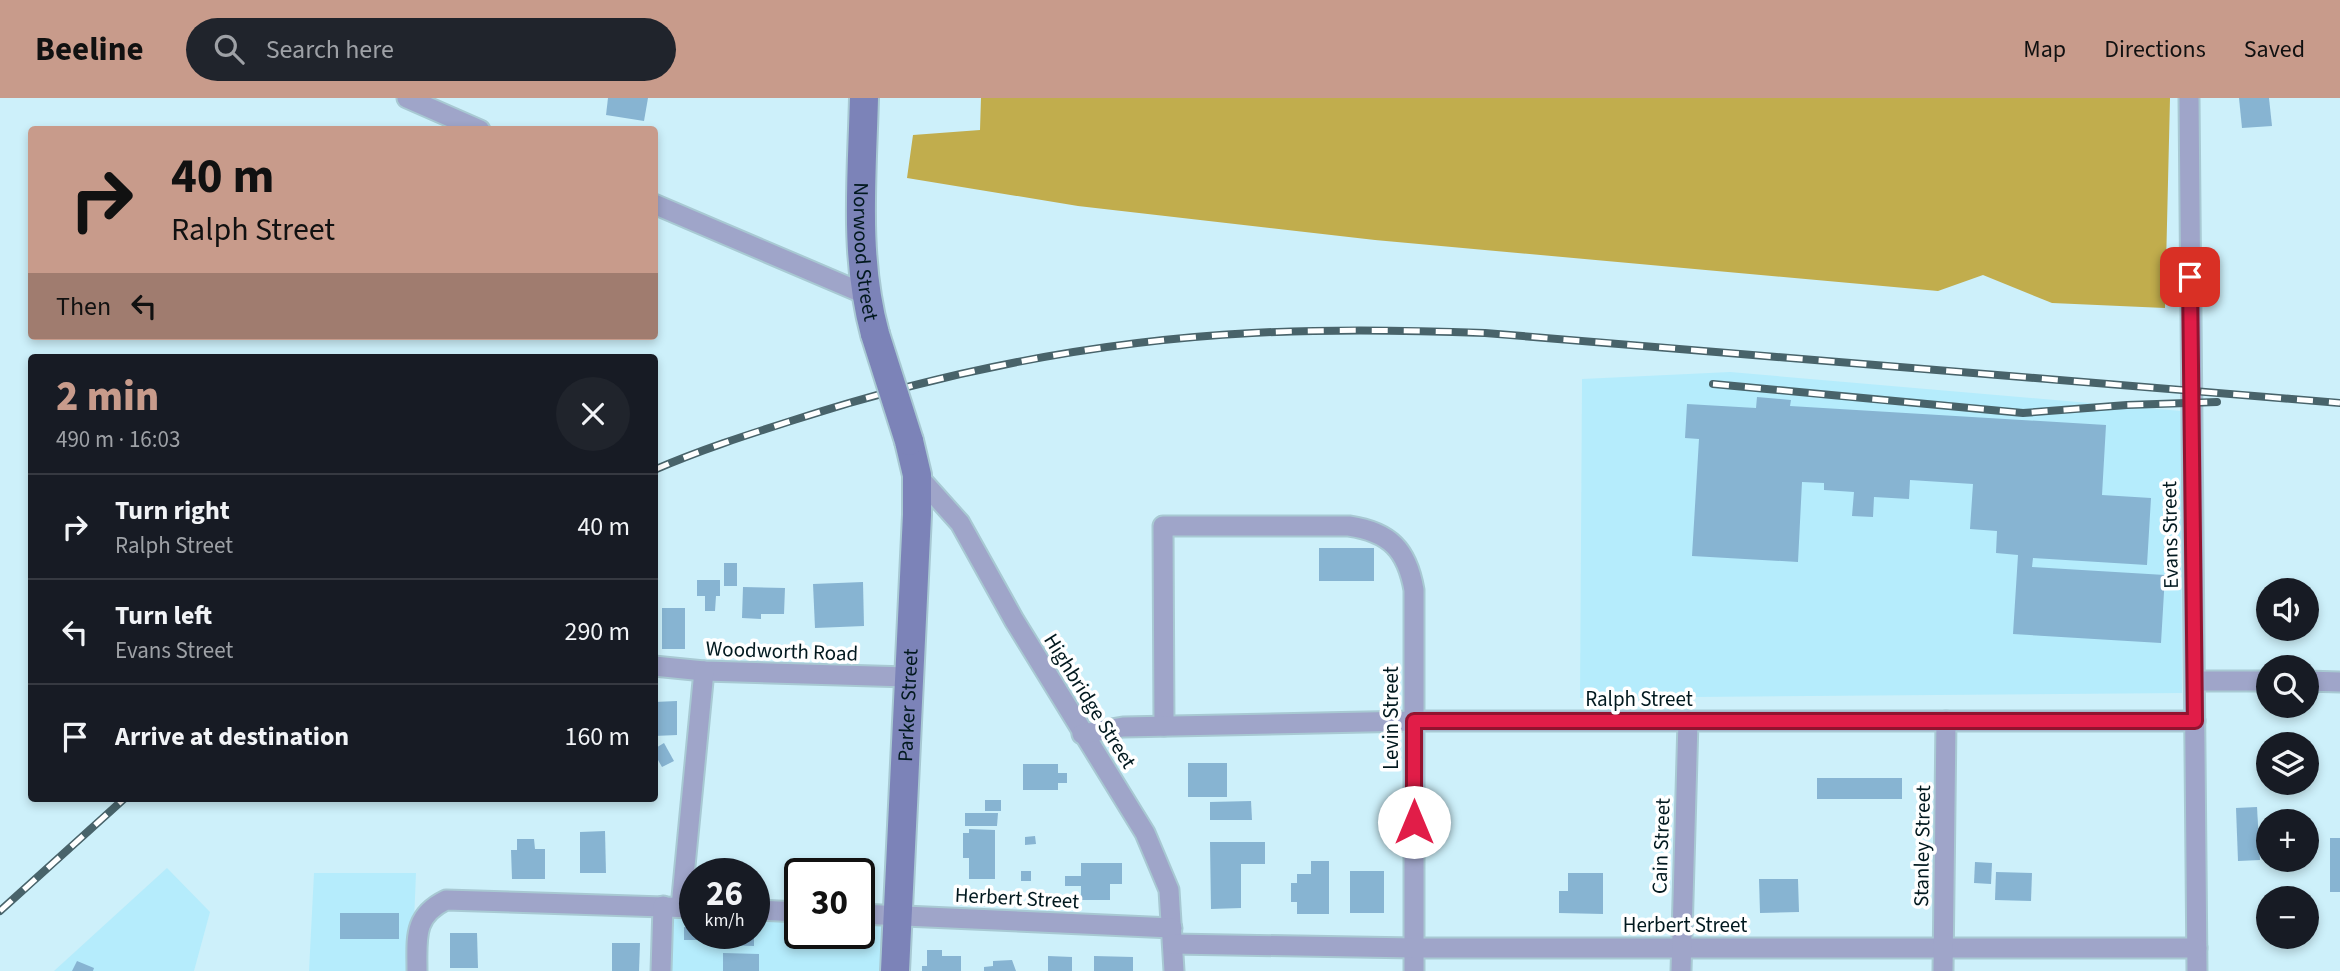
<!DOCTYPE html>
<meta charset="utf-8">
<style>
:root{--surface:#171b24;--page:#20242c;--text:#f1f3f6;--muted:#9ea1a6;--line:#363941;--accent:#c89b8b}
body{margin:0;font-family:"Source Sans 3",sans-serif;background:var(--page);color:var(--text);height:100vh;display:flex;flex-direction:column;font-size:26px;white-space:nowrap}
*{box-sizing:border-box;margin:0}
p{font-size:23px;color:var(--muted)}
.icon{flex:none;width:38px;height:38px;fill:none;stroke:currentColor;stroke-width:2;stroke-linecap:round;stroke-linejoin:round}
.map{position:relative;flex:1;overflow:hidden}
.panel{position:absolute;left:28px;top:256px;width:630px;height:448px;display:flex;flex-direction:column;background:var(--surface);border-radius:7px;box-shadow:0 4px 10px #0003}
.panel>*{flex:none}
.banner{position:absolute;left:28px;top:28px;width:630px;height:214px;border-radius:7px;box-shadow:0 4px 10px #0003;background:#c89b8b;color:#111;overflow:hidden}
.controls{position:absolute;left:2256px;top:480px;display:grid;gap:14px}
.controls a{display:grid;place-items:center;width:63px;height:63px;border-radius:50%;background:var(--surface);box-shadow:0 4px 10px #0003;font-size:35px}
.speed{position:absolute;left:679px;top:760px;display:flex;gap:14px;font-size:35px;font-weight:700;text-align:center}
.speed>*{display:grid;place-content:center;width:91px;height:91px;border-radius:50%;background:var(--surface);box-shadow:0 4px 10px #0003;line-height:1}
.speed small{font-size:18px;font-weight:400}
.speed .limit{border:4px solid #111;border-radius:10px;background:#fff;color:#111}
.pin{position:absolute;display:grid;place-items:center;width:60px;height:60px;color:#fff;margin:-30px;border-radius:14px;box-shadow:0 4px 10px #0006}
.me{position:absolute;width:77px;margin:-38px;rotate:0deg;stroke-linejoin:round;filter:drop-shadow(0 0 5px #0008)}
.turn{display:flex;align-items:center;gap:24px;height:147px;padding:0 28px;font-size:32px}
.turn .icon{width:91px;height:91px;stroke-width:2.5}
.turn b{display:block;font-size:49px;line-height:60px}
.then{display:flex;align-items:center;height:66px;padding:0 28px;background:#0003;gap:14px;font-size:26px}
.round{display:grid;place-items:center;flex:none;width:74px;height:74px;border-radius:37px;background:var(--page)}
.summary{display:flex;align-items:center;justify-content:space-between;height:119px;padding:0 28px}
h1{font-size:42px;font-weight:800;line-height:52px;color:var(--accent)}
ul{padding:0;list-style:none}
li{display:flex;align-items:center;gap:21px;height:105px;padding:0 28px;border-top:2px solid var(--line)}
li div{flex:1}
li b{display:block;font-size:26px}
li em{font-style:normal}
header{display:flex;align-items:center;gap:42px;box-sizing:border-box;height:98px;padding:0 35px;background:var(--accent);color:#111}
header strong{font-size:33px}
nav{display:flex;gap:38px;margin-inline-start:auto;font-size:24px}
.search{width:490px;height:63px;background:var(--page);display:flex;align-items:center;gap:18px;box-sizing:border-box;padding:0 24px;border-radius:38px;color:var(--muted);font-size:26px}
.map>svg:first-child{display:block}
.built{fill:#b5ecfc}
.forest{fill:#c1ad4d}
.building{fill:#87b4d2}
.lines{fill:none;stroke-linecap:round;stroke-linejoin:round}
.street-casing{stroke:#a8c9d3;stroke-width:23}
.secondary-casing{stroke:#a8c9d3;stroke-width:32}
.street{stroke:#9fa5c9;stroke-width:19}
.secondary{stroke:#7c83b8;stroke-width:28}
.rail-casing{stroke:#48636a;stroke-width:8}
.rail{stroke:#fff;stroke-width:5;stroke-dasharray:16;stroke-linecap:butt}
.secondary-bridge-casing{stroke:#a8c9d3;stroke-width:32;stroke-linecap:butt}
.secondary-bridge{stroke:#7c83b8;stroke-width:28}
.route-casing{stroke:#92132f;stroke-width:18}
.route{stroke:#e11d48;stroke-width:12}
.labels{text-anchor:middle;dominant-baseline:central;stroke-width:7;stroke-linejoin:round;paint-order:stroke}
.street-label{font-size:21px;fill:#02191f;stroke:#fff}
</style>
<header>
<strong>Beeline</strong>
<div class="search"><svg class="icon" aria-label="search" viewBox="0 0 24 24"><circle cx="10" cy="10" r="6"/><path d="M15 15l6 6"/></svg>Search here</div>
<nav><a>Map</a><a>Directions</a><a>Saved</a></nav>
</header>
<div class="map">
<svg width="2340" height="873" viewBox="0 0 2340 873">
<rect width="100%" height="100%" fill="#cdf0fa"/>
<!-- built -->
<g class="built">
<path d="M1730,274L2181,313L2182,595L1580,600L1582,281Z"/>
<path d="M167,770L210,814L194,873H54Z"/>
<path d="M314,775H416L412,873H309Z"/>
<path d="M670,816L695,817V835H754V819L800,821V835H859V823L882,824L880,873H666Z"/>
</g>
<!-- forest -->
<path class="forest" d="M981,0H2170L2165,210L2052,205L1983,177L1938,193L1375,142L1078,108L907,80L913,37L980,32Z"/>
<!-- building -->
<g class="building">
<path d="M608,0H648L644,23L606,17Z"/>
<path d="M2239,0H2269L2272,28L2242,30Z"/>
<path d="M1757,299L1791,302L1790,308L2106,327L2102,397L2151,400L2147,467L2033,460L2032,469L2165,477L2161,545L2013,536L2018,457L1996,455L1997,433L1970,431L1973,386L1910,382L1909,401L1874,399L1873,419L1852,418L1854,394L1824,392V385L1802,384L1798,464L1692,458L1699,341L1685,340L1687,306L1756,310Z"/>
<rect x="1319" y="450" width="55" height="33"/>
<rect x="724" y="465" width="13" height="23"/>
<path d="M697,482H720V498H716L715,513H705V498H697Z"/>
<path d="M863,484L864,528L815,530L813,486Z"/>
<path d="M743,489L785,490L784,516H761V521L742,520Z"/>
<rect x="662" y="510" width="23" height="41"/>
<path d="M677,603V637L654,638V604Z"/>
<path d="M664,645L674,663L662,669L654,655V651Z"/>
<rect x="1188" y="665" width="39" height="34"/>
<path d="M1023,666H1058V675H1067V685H1058V692H1023Z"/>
<rect x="1817" y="680" width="85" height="21"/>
<rect x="985" y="702" width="16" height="11"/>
<path d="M1251,703L1252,722H1210V704Z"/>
<path d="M2257,709L2260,762L2238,763L2236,710Z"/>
<path d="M965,715H998L997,728H965Z"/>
<path d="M969,731L995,732V781H969V760H963V735H969Z"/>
<path d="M605,733L606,775H580V734Z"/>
<path d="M1035,738L1036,746L1025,747V739Z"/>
<rect x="2330" y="740" width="10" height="54"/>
<path d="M517,741H534L535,751H545V781H512L511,752H517Z"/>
<path d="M1210,744H1265V766H1241V810L1211,811Z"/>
<path d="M1311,763H1329V816H1297V804H1291V785H1297V776H1311Z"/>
<path d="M1975,764L1992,765L1991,786L1974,785Z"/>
<path d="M1081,765H1122V786H1110V802H1081V788H1065V778H1081Z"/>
<rect x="722" y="769" width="19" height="6"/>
<rect x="1021" y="773" width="10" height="10"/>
<rect x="1350" y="773" width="34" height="42"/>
<path d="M1996,774L2032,775L2031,803L1995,802Z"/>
<path d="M1568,775H1603V816L1559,815V793H1568Z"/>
<path d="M789,776H800V797L789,796Z"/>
<path d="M1759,781H1798L1799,814L1760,815Z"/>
<rect x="340" y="815" width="59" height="26"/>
<path d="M684,829H695V835H710V842H684Z"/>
<path d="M450,835H477L478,870H450Z"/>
<path d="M718,835H754V848L718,847Z"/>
<path d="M612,845H640L639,873H612Z"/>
<path d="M927,852H942V858H961V873H922V868H927Z"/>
<path d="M723,855L759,856V873H723Z"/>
<path d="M1048,858L1072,859V873H1048Z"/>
<path d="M1094,858L1133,859V873H1094Z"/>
<path d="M1012,862L1016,873H984V869L993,868V863Z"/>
<path d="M77,863L94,870L93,873H72Z"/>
</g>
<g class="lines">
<defs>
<g id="street">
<path d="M407,0L480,32"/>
<path d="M2189,0L2197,873"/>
<path d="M654,106L867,197"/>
<path d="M917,377L960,425L1014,522L1145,735L1169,792L1174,873"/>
<path d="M654,568L704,573L908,579"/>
<path d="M2195,583H2268"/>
<path d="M2306,583L2340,584"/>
<path d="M1164,628L1163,428H1349C1390,434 1407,452 1414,492V873"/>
<path d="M1082,636L1123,629L1414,623H2195"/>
<path d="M681,809L704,573"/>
<path d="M754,812L800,814"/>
<path d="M859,816L1172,830"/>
<path d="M1173,846L1414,850H2197"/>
<path d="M417,873C417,840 413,818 446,802L695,810"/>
<path d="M661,873L663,808"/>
<path d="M1681,873L1688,623"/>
<path d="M1943,873L1946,623"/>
</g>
<g id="secondary">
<path id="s1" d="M864,0C862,78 854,159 875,236"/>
<path id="s2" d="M895,873L917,417V377L909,343"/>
</g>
</defs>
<!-- street casing -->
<use href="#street" class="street-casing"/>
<!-- secondary casing -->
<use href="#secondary" class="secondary-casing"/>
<!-- street -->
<use href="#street" class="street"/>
<!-- secondary -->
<use href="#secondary" class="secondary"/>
<defs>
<g id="rail">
<path d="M1713,286L2023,315L2127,307L2217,304"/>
<path d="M654,372C700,352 747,337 794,322C942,274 1097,243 1252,235C1330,231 1407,232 1485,235L2340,305"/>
<path d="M0,813L125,700"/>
</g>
</defs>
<!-- rail casing -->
<use href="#rail" class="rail-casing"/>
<!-- rail -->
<use href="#rail" class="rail"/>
<defs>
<path id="secondary-bridge" d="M875,236L909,343"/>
</defs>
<!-- secondary-bridge casing -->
<use href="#secondary-bridge" class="secondary-bridge-casing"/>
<!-- secondary-bridge -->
<use href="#secondary-bridge" class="secondary-bridge"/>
</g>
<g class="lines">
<defs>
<path id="route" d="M1414,724V623H2195L2190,179"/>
</defs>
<!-- route casing -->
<use href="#route" class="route-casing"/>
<!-- route -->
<use href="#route" class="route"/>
</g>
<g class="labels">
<!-- street labels -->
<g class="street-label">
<text stroke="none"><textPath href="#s1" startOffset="154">Norwood Street</textPath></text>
<text transform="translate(2170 437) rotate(-91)">Evans Street</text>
<text transform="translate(782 553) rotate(2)">Woodworth Road</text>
<text x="1639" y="601">Ralph Street</text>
<text transform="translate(1090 603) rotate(58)">Highbridge Street</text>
<text stroke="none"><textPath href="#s2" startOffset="266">Parker Street</textPath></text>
<text transform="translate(1391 620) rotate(-90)">Levin Street</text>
<text transform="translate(1661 748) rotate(-88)">Cain Street</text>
<text transform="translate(1922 748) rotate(-89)">Stanley Street</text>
<text transform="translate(1017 800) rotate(3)">Herbert Street</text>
<text x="1685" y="827">Herbert Street</text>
</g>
</g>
</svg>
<div class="controls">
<a><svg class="icon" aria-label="sound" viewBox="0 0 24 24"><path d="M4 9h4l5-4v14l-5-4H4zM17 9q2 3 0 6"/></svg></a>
<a><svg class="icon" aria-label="search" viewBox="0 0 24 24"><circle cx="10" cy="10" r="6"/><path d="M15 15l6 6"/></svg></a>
<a><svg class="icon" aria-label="layers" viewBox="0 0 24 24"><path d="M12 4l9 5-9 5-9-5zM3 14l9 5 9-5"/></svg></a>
<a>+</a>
<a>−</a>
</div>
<div class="speed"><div>26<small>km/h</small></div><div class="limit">30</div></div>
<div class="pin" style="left:2190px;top:179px;background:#d93025"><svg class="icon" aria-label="arrive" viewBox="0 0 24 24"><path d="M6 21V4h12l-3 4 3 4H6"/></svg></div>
<svg class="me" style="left:1414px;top:724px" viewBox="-20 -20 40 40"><circle r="19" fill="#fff"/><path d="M0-13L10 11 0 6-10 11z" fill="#e11d48"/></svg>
<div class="banner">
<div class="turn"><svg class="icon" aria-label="right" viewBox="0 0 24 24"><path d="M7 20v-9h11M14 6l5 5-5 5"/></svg><div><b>40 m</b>Ralph Street</div></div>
<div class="then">Then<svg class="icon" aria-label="left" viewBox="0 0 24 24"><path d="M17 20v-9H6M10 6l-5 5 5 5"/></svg></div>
</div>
<section class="panel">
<div class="summary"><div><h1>2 min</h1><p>490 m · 16:03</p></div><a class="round"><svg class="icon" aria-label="close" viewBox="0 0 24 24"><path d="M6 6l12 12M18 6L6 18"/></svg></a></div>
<ul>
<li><svg class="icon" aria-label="right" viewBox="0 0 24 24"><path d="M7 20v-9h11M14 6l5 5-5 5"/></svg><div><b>Turn right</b><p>Ralph Street</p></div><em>40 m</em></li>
<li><svg class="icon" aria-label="left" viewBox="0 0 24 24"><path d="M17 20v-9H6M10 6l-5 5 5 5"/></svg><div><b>Turn left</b><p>Evans Street</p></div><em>290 m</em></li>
<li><svg class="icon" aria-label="arrive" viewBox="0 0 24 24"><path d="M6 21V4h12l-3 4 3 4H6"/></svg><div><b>Arrive at destination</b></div><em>160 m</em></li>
</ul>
</section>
</div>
